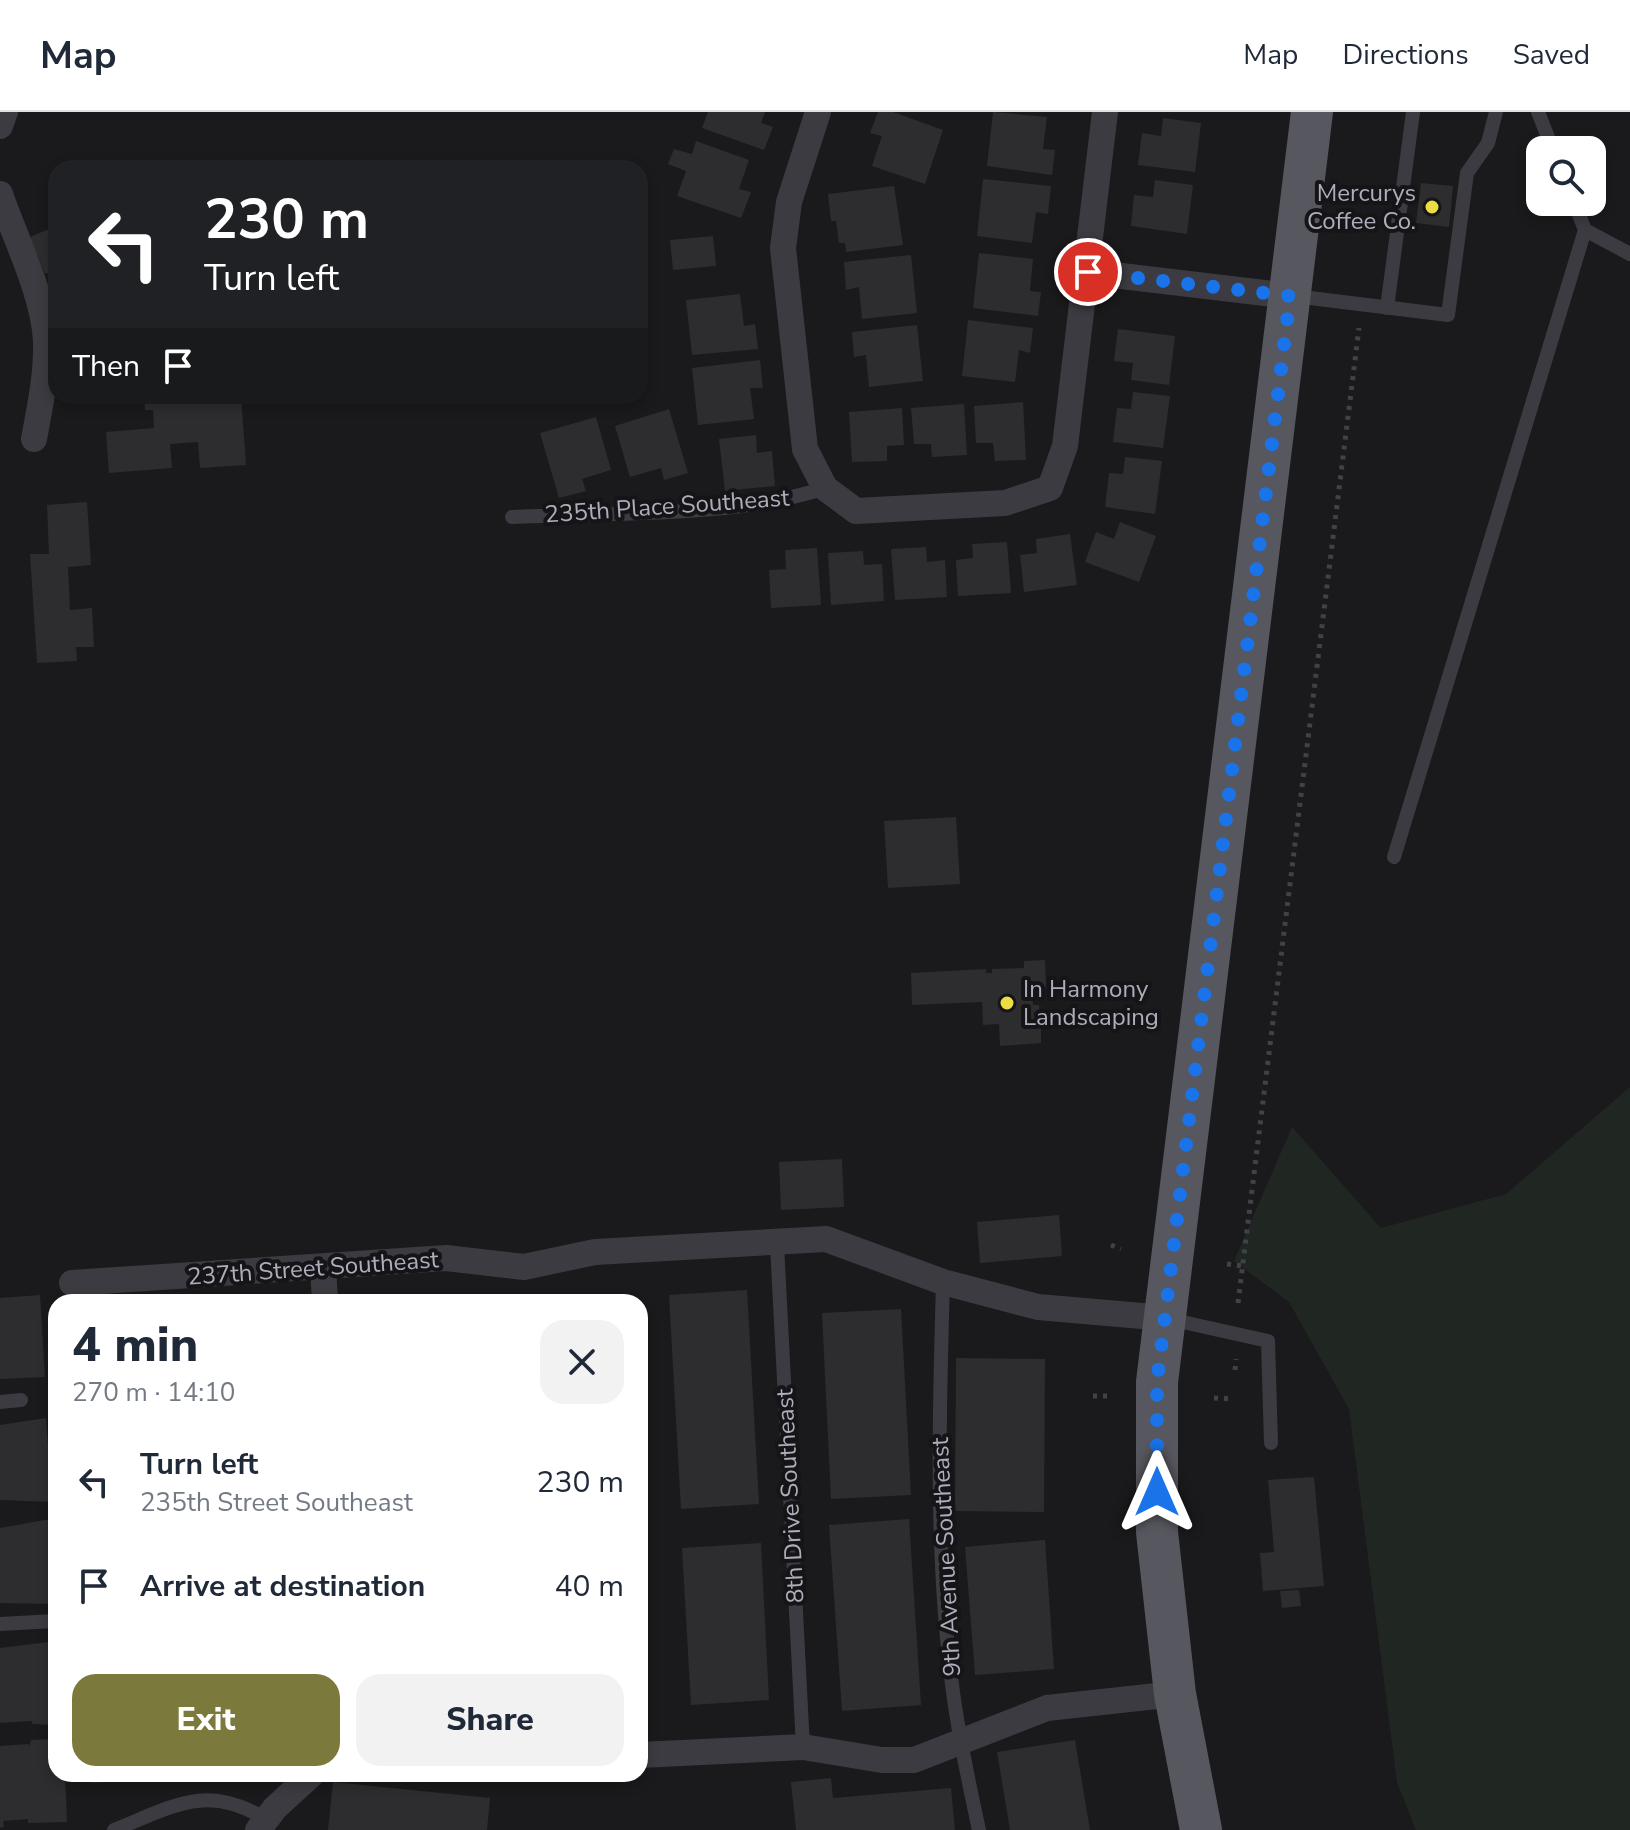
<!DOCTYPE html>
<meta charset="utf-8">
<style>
:root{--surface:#fff;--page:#f2f2f3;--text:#1f2937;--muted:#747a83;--line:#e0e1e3;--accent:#7b7a3c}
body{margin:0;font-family:"Nunito Sans",sans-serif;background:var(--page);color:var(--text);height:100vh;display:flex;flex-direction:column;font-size:30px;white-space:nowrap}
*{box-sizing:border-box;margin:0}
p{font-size:26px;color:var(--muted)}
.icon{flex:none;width:44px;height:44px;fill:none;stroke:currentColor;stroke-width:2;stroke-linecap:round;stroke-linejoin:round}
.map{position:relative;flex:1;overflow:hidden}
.side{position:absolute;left:48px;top:1182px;width:600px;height:488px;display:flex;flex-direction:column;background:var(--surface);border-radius:24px;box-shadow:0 4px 12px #0003}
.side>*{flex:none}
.banner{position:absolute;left:48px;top:48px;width:600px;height:244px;border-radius:24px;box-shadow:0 4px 12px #0003;background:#202124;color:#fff;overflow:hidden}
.tools{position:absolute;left:1526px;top:24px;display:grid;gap:16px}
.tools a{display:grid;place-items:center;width:80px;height:80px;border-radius:16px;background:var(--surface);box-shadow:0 4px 12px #0003;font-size:40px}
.pin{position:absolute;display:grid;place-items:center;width:68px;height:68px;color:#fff;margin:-34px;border:4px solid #fff;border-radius:50%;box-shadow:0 2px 8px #0007}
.me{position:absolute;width:88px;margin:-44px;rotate:0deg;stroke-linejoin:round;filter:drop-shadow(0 0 6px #0008)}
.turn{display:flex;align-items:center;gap:28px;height:168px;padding:0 24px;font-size:36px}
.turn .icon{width:104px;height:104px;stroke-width:2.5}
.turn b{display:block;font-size:56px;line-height:68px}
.then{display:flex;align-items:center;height:76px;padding:0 24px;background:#0003;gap:16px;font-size:30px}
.round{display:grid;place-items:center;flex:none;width:84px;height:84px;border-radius:24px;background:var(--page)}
.headline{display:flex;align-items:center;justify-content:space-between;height:136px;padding:0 24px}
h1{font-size:48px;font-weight:800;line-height:60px}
.button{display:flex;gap:16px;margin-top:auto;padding:16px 24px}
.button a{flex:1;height:92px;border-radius:24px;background:var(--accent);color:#fff;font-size:32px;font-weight:800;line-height:92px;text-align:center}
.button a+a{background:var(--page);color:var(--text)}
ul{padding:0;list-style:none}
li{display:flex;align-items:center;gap:24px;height:104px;padding:0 24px}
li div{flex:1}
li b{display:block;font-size:30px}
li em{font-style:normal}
header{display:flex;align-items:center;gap:48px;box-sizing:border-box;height:112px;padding:0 40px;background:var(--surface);border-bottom:2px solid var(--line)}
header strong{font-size:38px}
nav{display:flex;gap:44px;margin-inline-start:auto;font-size:28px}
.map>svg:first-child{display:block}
.green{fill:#202722}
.building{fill:#2d2d30}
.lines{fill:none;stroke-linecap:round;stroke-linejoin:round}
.path{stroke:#414148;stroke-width:5;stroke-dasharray:4 6;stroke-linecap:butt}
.lane{stroke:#3b3b41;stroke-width:14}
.street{stroke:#3b3b41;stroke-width:26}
.primary{stroke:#57575f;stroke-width:42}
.route{stroke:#1a73e8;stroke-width:14;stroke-dasharray:0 25.2}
.poi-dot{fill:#ebdd42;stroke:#151417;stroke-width:3}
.labels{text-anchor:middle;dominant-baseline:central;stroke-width:8;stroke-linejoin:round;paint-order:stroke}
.poi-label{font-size:24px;fill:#adadbb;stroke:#151417;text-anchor:end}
.street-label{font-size:24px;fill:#adadbb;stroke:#151417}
</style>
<header>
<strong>Map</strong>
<nav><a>Map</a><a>Directions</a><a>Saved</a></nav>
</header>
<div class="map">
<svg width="1630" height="1718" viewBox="0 0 1630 1718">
<rect width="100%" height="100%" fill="#1a1a1c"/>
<!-- green -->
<path class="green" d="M1630,975V1718H1416L1397,1670L1349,1297L1289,1190L1234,1149L1292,1015L1381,1116L1506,1082Z"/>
<!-- building -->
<g class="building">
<path d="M708,0H765L761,11L773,15L764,38L702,16Z"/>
<path d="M878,0H893L943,18L925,72L872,54L882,24L870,21Z"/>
<path d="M993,0L1047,5L1043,37L1055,38L1052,63L987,54Z"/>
<path d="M1163,6L1201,11L1195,60L1138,53L1142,21L1161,24Z"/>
<path d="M696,29L749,48L739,77L751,80L741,106L677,84L686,59L668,52L674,37L692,42Z"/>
<path d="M983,67L1051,74L1048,102L1036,100L1032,131L977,124Z"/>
<path d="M1155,68L1193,73L1187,122L1131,114L1134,83L1153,85Z"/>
<path d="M1421,71L1453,74L1449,115L1416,111Z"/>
<path d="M894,74L903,133L846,140L845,131H839L836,109H831L828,82Z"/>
<path d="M56,114V158L45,162L30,125Z"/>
<path d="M713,124L716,154L673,158L670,128Z"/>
<path d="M979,141L1033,147L1030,179L1041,180L1038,204L973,196Z"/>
<path d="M911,143L917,201L862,207L859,175L846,178L844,150Z"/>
<path d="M740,182L744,214L755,212L758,237L692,243L686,188Z"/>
<path d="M968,208L1033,216L1030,241L1019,238L1015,270L962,264Z"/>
<path d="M917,213L923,269L869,275L866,243L854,245L852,220Z"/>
<path d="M1118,217L1175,224L1169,273L1131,268L1133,251L1114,249Z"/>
<path d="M760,248L763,276H750L754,307L698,313L692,256Z"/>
<path d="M1133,280L1170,284L1163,336L1113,330L1117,296L1131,297Z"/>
<path d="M144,284H241L246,353L200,356L198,330L170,332L172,356L109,361L106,320L154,316L153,298H145Z"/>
<path d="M1023,290L1026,348L995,349L993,331H976L974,294Z"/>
<path d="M964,292L967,343L932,345L931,332H914L911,296Z"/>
<path d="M902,296L904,333L887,334V349L852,350L849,300Z"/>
<path d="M669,297L688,361L664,368L661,356L630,365L615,314Z"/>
<path d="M596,305L611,358L582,367L586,379L559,386L540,321Z"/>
<path d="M756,323L757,341L772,339L775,374L725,379L719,327Z"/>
<path d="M1125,345L1162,349L1155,402L1105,395L1109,361L1123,362Z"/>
<path d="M87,390L91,453L68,455L70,498L92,496L94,535H76L77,549L37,551L30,442H49L47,393Z"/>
<path d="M1120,410L1156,424L1139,470L1085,450L1096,420L1114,427Z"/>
<path d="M1070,422L1077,473L1024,480L1020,443L1037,441L1036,427Z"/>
<path d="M1007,430L1011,481L958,484L956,448L973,446L972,432Z"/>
<path d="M926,435L927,450L945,448L947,485L895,488L891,437Z"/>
<path d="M817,436L821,493L771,496L769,458L786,457L785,438Z"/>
<path d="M863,439L864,453L882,452L884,489L831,493L828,441Z"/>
<path d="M956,705L960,772L888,776L884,709Z"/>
<path d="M1045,848L1046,875L1032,876L1033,893H1039L1040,908L1045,907V915H1041V931L1000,934L999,912L983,913L982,890L912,893L911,861L986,857V861H992V857L1024,856V849Z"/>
<path d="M842,1047L844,1095L781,1098L779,1050Z"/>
<path d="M1059,1103L1062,1144L980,1151L977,1110Z"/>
<path d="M747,1178L759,1392L681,1397L669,1183Z"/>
<path d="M40,1183L45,1265L0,1267V1186Z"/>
<path d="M901,1197L911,1383L831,1387L822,1201Z"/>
<path d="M956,1246L1045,1247L1044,1400L955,1399Z"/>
<path d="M46,1306L52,1390L0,1388V1313Z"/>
<path d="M1314,1365L1324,1474L1263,1479L1260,1441L1274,1440L1268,1368Z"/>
<path d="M56,1406V1492L0,1491V1416Z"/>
<path d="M909,1407L921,1593L842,1599L829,1413Z"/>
<path d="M1045,1428L1054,1557L975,1563L965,1435Z"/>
<path d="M761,1431L769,1588L691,1593L682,1436Z"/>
<path d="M1299,1478L1301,1494L1282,1496L1280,1479Z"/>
<path d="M56,1529V1613L32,1612V1609L0,1611V1536Z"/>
<path d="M56,1627V1662H65L67,1710L28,1711V1707L3,1709L4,1715L0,1716V1634L29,1632V1636L31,1628Z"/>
<path d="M1075,1628L1090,1718H1010L997,1640Z"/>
<path d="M91,1662H187V1664L92,1671Z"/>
<path d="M831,1666L833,1686L951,1676L955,1718H796L791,1670Z"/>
<path d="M333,1670L490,1686L487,1718H328Z"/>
</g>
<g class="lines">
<!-- path -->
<g class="path">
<path d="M1111,1133L1121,1137"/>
<path d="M1227,1152L1242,1154"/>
<path d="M1238,1191L1359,216"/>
<path d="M1235,1258L1236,1247"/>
<path d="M1093,1284H1109"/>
<path d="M1214,1286L1233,1287"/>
</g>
<!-- lane -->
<g class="lane">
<path d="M1538,0L1553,38"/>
<path d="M1585,118L1630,142"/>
<path d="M1294,184L1448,203L1467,61L1488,31L1496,0"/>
<path d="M1387,196L1413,0"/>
<path d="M512,405C609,400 735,406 825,376"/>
<path d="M1394,745L1585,118L1574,90"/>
<path d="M777,1133L803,1635"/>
<path d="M943,1170C939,1306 935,1445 953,1580C959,1626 969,1672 979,1718"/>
<path d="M1169,1207L1268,1229L1271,1331"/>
<path d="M0,1290L21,1288"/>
<path d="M0,1512L55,1509"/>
<path d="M114,1718C174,1694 206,1671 266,1707"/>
</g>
<!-- street -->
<g class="street">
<path d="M818,0L789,90L783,136L805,337L825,376L856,399L1005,391L1050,376L1065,334L1105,0"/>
<path d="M0,14L5,0"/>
<path d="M0,82C15,126 44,183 46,229C47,262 40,294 34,327"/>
<path d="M1088,160L1290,184"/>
<path d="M323,1155L325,1190"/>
<path d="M72,1171L446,1146L524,1155L595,1140L826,1127L943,1170L1038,1195L1165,1206"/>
<path d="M640,1643L803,1635L882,1648H914L1047,1596L1175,1582"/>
<path d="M258,1718L275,1696L312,1662"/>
</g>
<!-- primary -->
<path class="primary" d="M1201,1718L1175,1582L1157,1420V1270L1312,0"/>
</g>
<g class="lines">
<!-- route -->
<path class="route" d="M1088,160L1290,184L1157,1270V1380"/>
</g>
<!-- markers -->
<g class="poi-dot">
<circle cx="1432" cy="95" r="8"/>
<circle cx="1007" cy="891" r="8"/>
</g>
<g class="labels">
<!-- poi labels -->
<g class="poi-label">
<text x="1416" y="81">Mercurys<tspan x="1416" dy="28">Coffee Co.</tspan></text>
<text x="1023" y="877" text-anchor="start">In Harmony<tspan x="1023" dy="28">Landscaping</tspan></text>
</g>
<!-- street labels -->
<g class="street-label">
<text transform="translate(667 394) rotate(-4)">235th Place Southeast</text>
<text transform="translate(313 1156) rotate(-4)">237th Street Southeast</text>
<text transform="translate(790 1384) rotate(-93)">8th Drive Southeast</text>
<text transform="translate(946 1445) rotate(-93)">9th Avenue Southeast</text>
</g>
</g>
</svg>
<div class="tools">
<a><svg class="icon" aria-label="search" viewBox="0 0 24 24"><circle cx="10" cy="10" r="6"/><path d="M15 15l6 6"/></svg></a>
</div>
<div class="pin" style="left:1088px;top:160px;background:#d93025"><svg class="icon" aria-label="arrive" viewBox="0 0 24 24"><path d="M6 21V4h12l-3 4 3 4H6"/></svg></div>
<svg class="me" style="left:1157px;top:1380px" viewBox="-20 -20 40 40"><path d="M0-17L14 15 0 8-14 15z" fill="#1a73e8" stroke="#fff" stroke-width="4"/></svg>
<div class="banner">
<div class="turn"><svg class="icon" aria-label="left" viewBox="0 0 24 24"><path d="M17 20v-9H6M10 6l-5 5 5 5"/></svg><div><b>230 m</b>Turn left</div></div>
<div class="then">Then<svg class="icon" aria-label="arrive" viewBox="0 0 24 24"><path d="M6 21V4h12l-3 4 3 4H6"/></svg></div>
</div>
<section class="side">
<div class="headline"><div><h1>4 min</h1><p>270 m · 14:10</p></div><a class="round"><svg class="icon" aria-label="close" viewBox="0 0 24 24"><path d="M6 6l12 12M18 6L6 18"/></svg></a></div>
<ul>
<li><svg class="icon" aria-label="left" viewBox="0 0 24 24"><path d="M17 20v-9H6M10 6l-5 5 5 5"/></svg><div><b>Turn left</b><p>235th Street Southeast</p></div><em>230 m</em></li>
<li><svg class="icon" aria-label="arrive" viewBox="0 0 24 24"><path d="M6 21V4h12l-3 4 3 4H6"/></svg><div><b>Arrive at destination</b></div><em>40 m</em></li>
</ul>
<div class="button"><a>Exit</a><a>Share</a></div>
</section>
</div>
